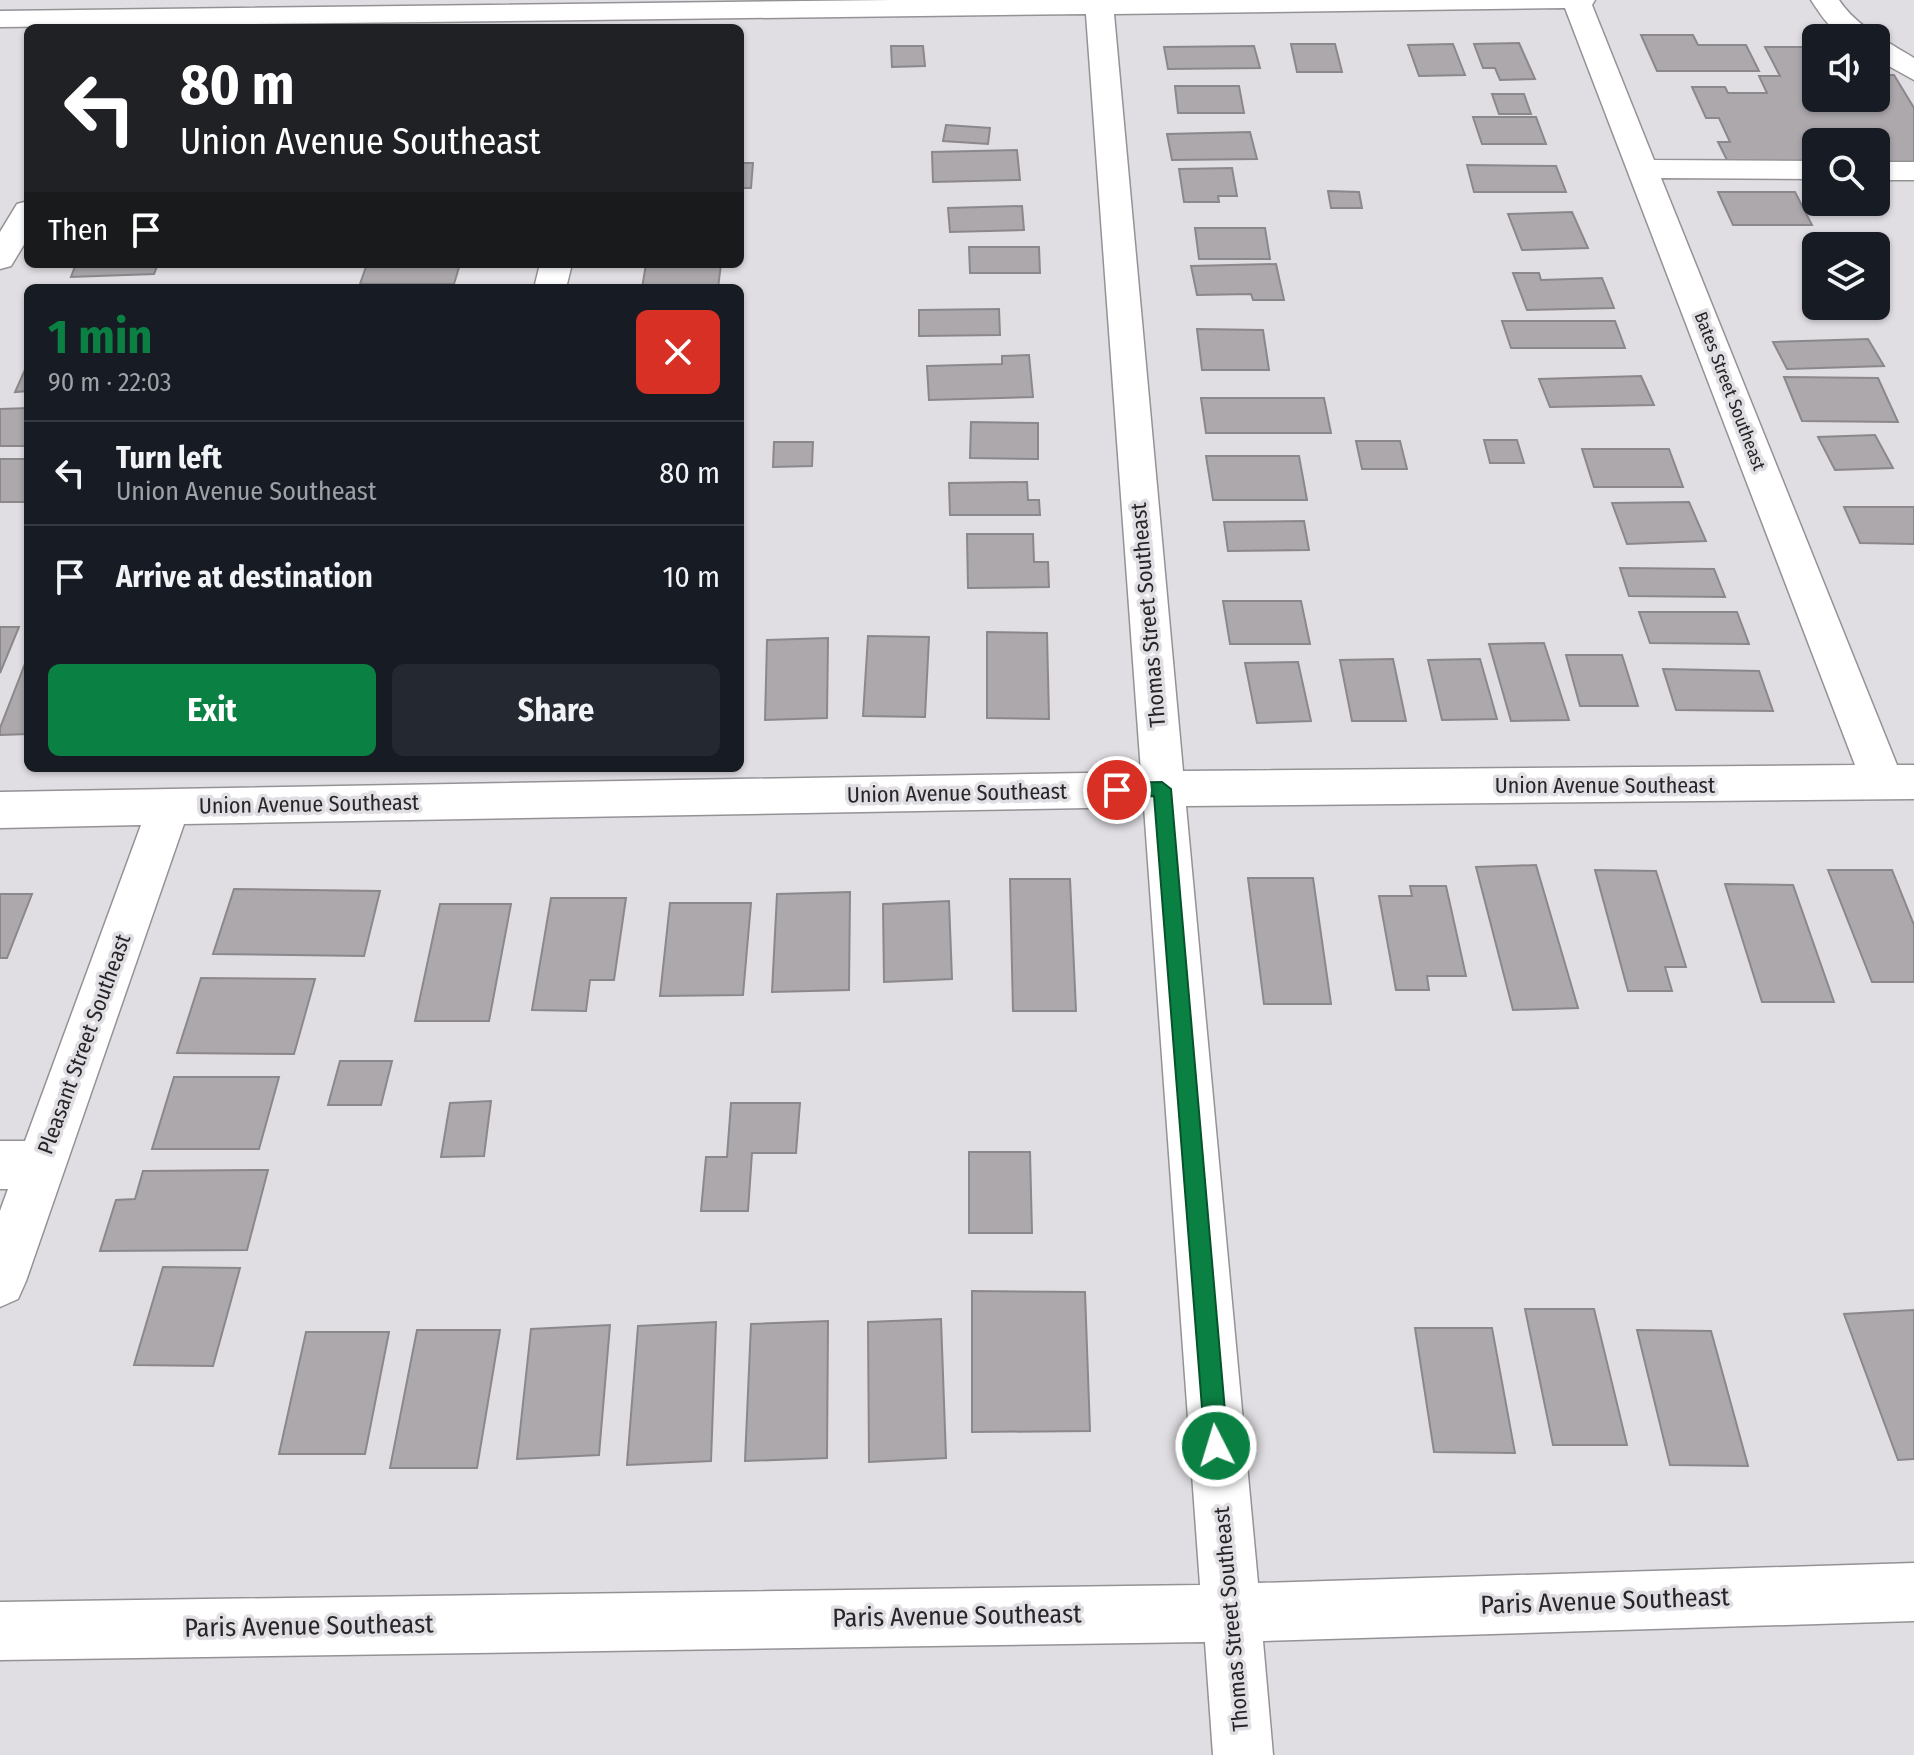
<!DOCTYPE html>
<meta charset="utf-8">
<style>
:root{--surface:#171b24;--page:#242831;--text:#f1f3f6;--muted:#9ea1a6;--line:#363941;--accent:#0b8043}
body{margin:0;font-family:"Fira Sans Condensed",sans-serif;background:var(--page);color:var(--text);height:100vh;display:flex;flex-direction:column;font-size:30px;white-space:nowrap}
*{box-sizing:border-box;margin:0}
p{font-size:26px;color:var(--muted)}
.icon{flex:none;width:44px;height:44px;fill:none;stroke:currentColor;stroke-width:2;stroke-linecap:round;stroke-linejoin:round}
.map{position:relative;flex:1;overflow:hidden}
.side{position:absolute;left:24px;top:284px;width:720px;height:488px;display:flex;flex-direction:column;background:var(--surface);border-radius:12px;box-shadow:0 2px 6px #0004}
.side>*{flex:none}
.guide{position:absolute;left:24px;top:24px;width:720px;height:244px;border-radius:12px;box-shadow:0 2px 6px #0004;background:#202124;color:#fff;overflow:hidden}
.fabs{position:absolute;left:1802px;top:24px;display:grid;gap:16px}
.fabs a{display:grid;place-items:center;width:88px;height:88px;border-radius:12px;background:var(--surface);box-shadow:0 2px 6px #0004;font-size:40px}
.pin{position:absolute;display:grid;place-items:center;width:68px;height:68px;color:#fff;margin:-34px;border:4px solid #fff;border-radius:50%;box-shadow:0 2px 8px #0007}
.me{position:absolute;width:88px;margin:-44px;rotate:355deg;stroke-linejoin:round;filter:drop-shadow(0 0 6px #0008)}
.turn{display:flex;align-items:center;gap:28px;height:168px;padding:0 24px;font-size:36px}
.turn .icon{width:104px;height:104px;stroke-width:2.5}
.turn b{display:block;font-size:56px;line-height:68px}
.then{display:flex;align-items:center;height:76px;padding:0 24px;background:#0003;gap:16px;font-size:30px}
.round{display:grid;place-items:center;flex:none;width:84px;height:84px;border-radius:12px;background:var(--page)}
.headline{display:flex;align-items:center;justify-content:space-between;height:136px;padding:0 24px}
h1{font-size:48px;font-weight:700;line-height:60px;color:var(--accent)}
.action{display:flex;gap:16px;margin-top:auto;padding:16px 24px}
.action a{flex:1;height:92px;border-radius:12px;background:var(--accent);color:#fff;font-size:32px;font-weight:700;line-height:92px;text-align:center}
.action a+a{background:var(--page);color:var(--text)}
ul{padding:0;list-style:none}
li{display:flex;align-items:center;gap:24px;height:104px;padding:0 24px;border-top:2px solid var(--line)}
li div{flex:1}
li b{display:block;font-size:30px}
li em{font-style:normal}
.map>svg:first-child{display:block}
.building{fill:#aca8ac;stroke:#8b888b;stroke-width:2}
.lines{fill:none;stroke-linecap:round;stroke-linejoin:round}
.minor-casing{stroke:#959296;stroke-width:3}
.minor{fill:#fff;fill-rule:evenodd}
.route{fill:#0b8043;stroke:#07532c;stroke-width:2}
.labels{text-anchor:middle;dominant-baseline:central;stroke-width:7;stroke-linejoin:round;paint-order:stroke}
.far-street-label{font-size:18px;fill:#262527;stroke:#e0dee2}
.street-label{font-size:22px;fill:#262527;stroke:#e0dee2}
.near-street-label{font-size:26px;fill:#262527;stroke:#e0dee2}
</style>
<div class="map">
<svg width="1914" height="1755" viewBox="0 0 1914 1755">
<rect width="100%" height="100%" fill="#e0dee2"/>
<!-- building -->
<g class="building">
<path d="M1641,35H1693L1698,45H1746L1759,71H1657Z"/>
<path d="M1519,43L1535,79L1500,80L1495,68H1483L1474,44Z"/>
<path d="M1291,44H1335L1342,72H1297Z"/>
<path d="M1453,44L1465,75L1419,76L1408,45Z"/>
<path d="M891,46H923L925,66L892,67Z"/>
<path d="M1254,46L1260,68L1168,69L1164,47Z"/>
<path d="M1765,47H1816V98H1876V64H1880L1887,75H1894L1914,108V163H1876V142H1816V162H1728L1718,142H1730L1719,118H1706L1692,87H1725L1728,93H1767L1759,76H1780Z"/>
<path d="M1175,86H1239L1244,113H1178Z"/>
<path d="M1492,94H1524L1531,114H1499Z"/>
<path d="M1473,117H1536L1546,144H1482Z"/>
<path d="M946,125L990,128L988,144L943,141Z"/>
<path d="M1250,132L1257,159L1172,160L1167,134Z"/>
<path d="M1017,150L1020,180L933,182L932,152Z"/>
<path d="M740,163H753L751,188H740Z"/>
<path d="M1467,165L1556,166L1566,192H1474Z"/>
<path d="M1232,168L1237,196H1218L1219,202H1184L1179,169Z"/>
<path d="M1328,191L1359,192L1362,208H1331Z"/>
<path d="M1718,192H1795L1812,225H1733Z"/>
<path d="M1022,206L1024,230L950,232L948,208Z"/>
<path d="M1572,212L1588,248L1522,250L1508,214Z"/>
<path d="M1195,228H1265L1270,259H1199Z"/>
<path d="M969,247H1039L1040,273H970Z"/>
<path d="M76,264H158L154,274L71,277Z"/>
<path d="M367,264H460L454,284H360Z"/>
<path d="M646,264H721L718,288H642Z"/>
<path d="M1276,264L1284,300H1253L1251,294L1197,295L1191,266Z"/>
<path d="M1513,273H1539L1541,280L1602,278L1614,308L1527,310Z"/>
<path d="M999,309L1000,335L919,336V310Z"/>
<path d="M1502,321H1615L1625,348H1511Z"/>
<path d="M1197,329L1263,330L1269,370H1202Z"/>
<path d="M1868,339L1884,366L1787,369L1773,342Z"/>
<path d="M1029,355L1033,397L929,400L927,366L1002,364V356Z"/>
<path d="M28,363V391L15,392Z"/>
<path d="M1641,376L1654,405L1550,407L1539,379Z"/>
<path d="M1784,377L1878,378L1898,422L1802,421Z"/>
<path d="M1201,398H1324L1331,433H1206Z"/>
<path d="M28,408V446H0V409Z"/>
<path d="M971,422L1038,423V459L970,458Z"/>
<path d="M1875,435L1893,468L1835,470L1818,437Z"/>
<path d="M1484,440H1517L1524,463H1490Z"/>
<path d="M1356,441H1400L1407,469H1362Z"/>
<path d="M774,442H813L812,466L773,467Z"/>
<path d="M1582,449H1669L1683,487H1594Z"/>
<path d="M1206,456H1299L1307,500H1213Z"/>
<rect x="0" y="459" width="28" height="43"/>
<path d="M1027,482L1028,500H1039L1040,515H950L949,483Z"/>
<path d="M1689,502L1706,541L1627,544L1612,503Z"/>
<path d="M1844,507H1914V544L1860,543Z"/>
<path d="M1304,521L1309,550L1228,551L1224,522Z"/>
<path d="M967,534H1033L1034,562H1048L1049,587L968,588Z"/>
<path d="M1620,568L1714,569L1725,597L1629,596Z"/>
<path d="M1223,601H1301L1310,644H1230Z"/>
<path d="M1639,612H1737L1749,644L1650,643Z"/>
<path d="M0,627H19L0,673Z"/>
<path d="M987,632L1047,633L1049,719L987,718Z"/>
<path d="M868,636L929,637L925,717L863,716Z"/>
<path d="M828,638L827,718L765,720L767,640Z"/>
<path d="M1544,643L1569,720L1511,721L1489,644Z"/>
<path d="M1566,655H1622L1638,706H1580Z"/>
<path d="M28,656V734L0,735V728Z"/>
<path d="M1393,659L1406,721H1352L1340,660Z"/>
<path d="M1480,659L1497,719L1442,720L1428,660Z"/>
<path d="M1298,662L1311,721L1257,723L1245,663Z"/>
<path d="M1663,669L1759,671L1773,711L1676,710Z"/>
<path d="M1536,865L1578,1008L1513,1010L1476,867Z"/>
<path d="M1595,870L1656,871L1686,967H1665L1672,991H1628Z"/>
<path d="M1828,870H1892L1914,925V982H1872Z"/>
<path d="M1248,878H1313L1331,1004H1264Z"/>
<path d="M1010,879H1070L1076,1011H1013Z"/>
<path d="M1725,884L1793,885L1834,1002H1762Z"/>
<path d="M1410,886H1446L1466,976H1427L1429,990H1396L1379,896H1412Z"/>
<path d="M234,889L380,891L364,956L213,954Z"/>
<path d="M850,892L849,990L772,992L777,894Z"/>
<path d="M0,894H32L7,958H0Z"/>
<path d="M551,898H626L614,980H590L586,1011L532,1010Z"/>
<path d="M949,901L952,979L884,982L883,904Z"/>
<path d="M670,903H751L743,995L660,996Z"/>
<path d="M440,904H511L489,1021H415Z"/>
<path d="M201,978L315,979L294,1054L177,1053Z"/>
<path d="M340,1061H392L381,1105H328Z"/>
<path d="M174,1077H279L259,1149H152Z"/>
<path d="M491,1101L484,1156L441,1157L450,1103Z"/>
<path d="M731,1103H800L796,1153H752L748,1211H701L706,1157H727Z"/>
<path d="M969,1152H1030L1032,1233H969Z"/>
<path d="M268,1170L247,1250L100,1251L116,1200L135,1199L143,1171Z"/>
<path d="M163,1267L240,1268L213,1366L134,1365Z"/>
<path d="M972,1291L1085,1292L1090,1431L972,1432Z"/>
<path d="M1525,1309H1594L1627,1445H1553Z"/>
<path d="M1914,1310V1459L1898,1460L1844,1314Z"/>
<path d="M941,1319L946,1458L869,1462L868,1322Z"/>
<path d="M828,1321L827,1458L745,1461L751,1324Z"/>
<path d="M716,1322L711,1461L627,1465L638,1326Z"/>
<path d="M610,1325L599,1455L517,1459L531,1329Z"/>
<path d="M1415,1328H1492L1515,1453L1434,1452Z"/>
<path d="M417,1330H500L477,1468H390Z"/>
<path d="M1637,1330L1711,1331L1748,1466L1670,1465Z"/>
<path d="M306,1332H389L365,1454H279Z"/>
</g>
<g class="lines">
<defs>
<g id="minor">
<path d="M891,0H1595L1592,5L1654,160L1816,161V179L1661,178L1897,765H1914V799L1186,806L1258,1583L1914,1563V1621L1263,1641L1273,1755H1213L1205,1642L0,1660V1602L1200,1585L1144,807L184,824L26,1281L18,1299L0,1307V1211L8,1189H0V1141H25L141,825L0,828V792L1141,772L1086,14L0,27V11ZM1565,8L1855,765L1183,771L1114,14Z"/>
<path d="M1811,0H1839C1857,27 1887,41 1914,58V80L1876,59V38C1837,38 1832,32 1811,0Z"/>
<rect x="1876" y="162" width="38" height="18"/>
<path d="M28,201V238L11,266L0,269V232L17,204Z"/>
<path d="M540,264H572L566,288H534Z"/>
</g>
</defs>
<!-- minor casing -->
<use href="#minor" class="minor-casing"/>
<!-- minor -->
<use href="#minor" class="minor"/>
</g>
<!-- route -->
<path class="route" d="M1162,782L1171,789L1228,1446L1224,1454L1216,1458L1208,1454L1205,1446L1154,796L1117,797L1108,790L1117,783Z"/>
<g class="labels">
<!-- far-street labels -->
<g class="far-street-label">
<text transform="translate(1730 391) rotate(69)">Bates Street Southeast</text>
</g>
<!-- street labels -->
<g class="street-label">
<text transform="translate(1148 615) rotate(-95)">Thomas Street Southeast</text>
<text x="1605" y="785">Union Avenue Southeast</text>
<text transform="translate(957 793) rotate(-1)">Union Avenue Southeast</text>
<text transform="translate(309 804) rotate(-1)">Union Avenue Southeast</text>
<text transform="translate(84 1044) rotate(-70)">Pleasant Street Southeast</text>
<text transform="translate(1231 1619) rotate(-95)">Thomas Street Southeast</text>
</g>
<!-- near-street labels -->
<g class="near-street-label">
<text transform="translate(1605 1601) rotate(-2)">Paris Avenue Southeast</text>
<text transform="translate(957 1616) rotate(-1)">Paris Avenue Southeast</text>
<text transform="translate(309 1626) rotate(-1)">Paris Avenue Southeast</text>
</g>
</g>
</svg>
<div class="fabs">
<a><svg class="icon" aria-label="sound" viewBox="0 0 24 24"><path d="M4 9h4l5-4v14l-5-4H4zM17 9q2 3 0 6"/></svg></a>
<a><svg class="icon" aria-label="search" viewBox="0 0 24 24"><circle cx="10" cy="10" r="6"/><path d="M15 15l6 6"/></svg></a>
<a><svg class="icon" aria-label="layers" viewBox="0 0 24 24"><path d="M12 4l9 5-9 5-9-5zM3 14l9 5 9-5"/></svg></a>
</div>
<div class="pin" style="left:1117px;top:790px;background:#d93025"><svg class="icon" aria-label="arrive" viewBox="0 0 24 24"><path d="M6 21V4h12l-3 4 3 4H6"/></svg></div>
<svg class="me" style="left:1216px;top:1446px" viewBox="-20 -20 40 40"><circle r="17" fill="#0b8043" stroke="#fff" stroke-width="3"/><path d="M0-11L8 9 0 5-8 9z" fill="#fff"/></svg>
<div class="guide">
<div class="turn"><svg class="icon" aria-label="left" viewBox="0 0 24 24"><path d="M17 20v-9H6M10 6l-5 5 5 5"/></svg><div><b>80 m</b>Union Avenue Southeast</div></div>
<div class="then">Then<svg class="icon" aria-label="arrive" viewBox="0 0 24 24"><path d="M6 21V4h12l-3 4 3 4H6"/></svg></div>
</div>
<section class="side">
<div class="headline"><div><h1>1 min</h1><p>90 m · 22:03</p></div><a class="round" style="background:#d93025;color:#fff"><svg class="icon" aria-label="close" viewBox="0 0 24 24"><path d="M6 6l12 12M18 6L6 18"/></svg></a></div>
<ul>
<li><svg class="icon" aria-label="left" viewBox="0 0 24 24"><path d="M17 20v-9H6M10 6l-5 5 5 5"/></svg><div><b>Turn left</b><p>Union Avenue Southeast</p></div><em>80 m</em></li>
<li><svg class="icon" aria-label="arrive" viewBox="0 0 24 24"><path d="M6 21V4h12l-3 4 3 4H6"/></svg><div><b>Arrive at destination</b></div><em>10 m</em></li>
</ul>
<div class="action"><a>Exit</a><a>Share</a></div>
</section>
</div>
